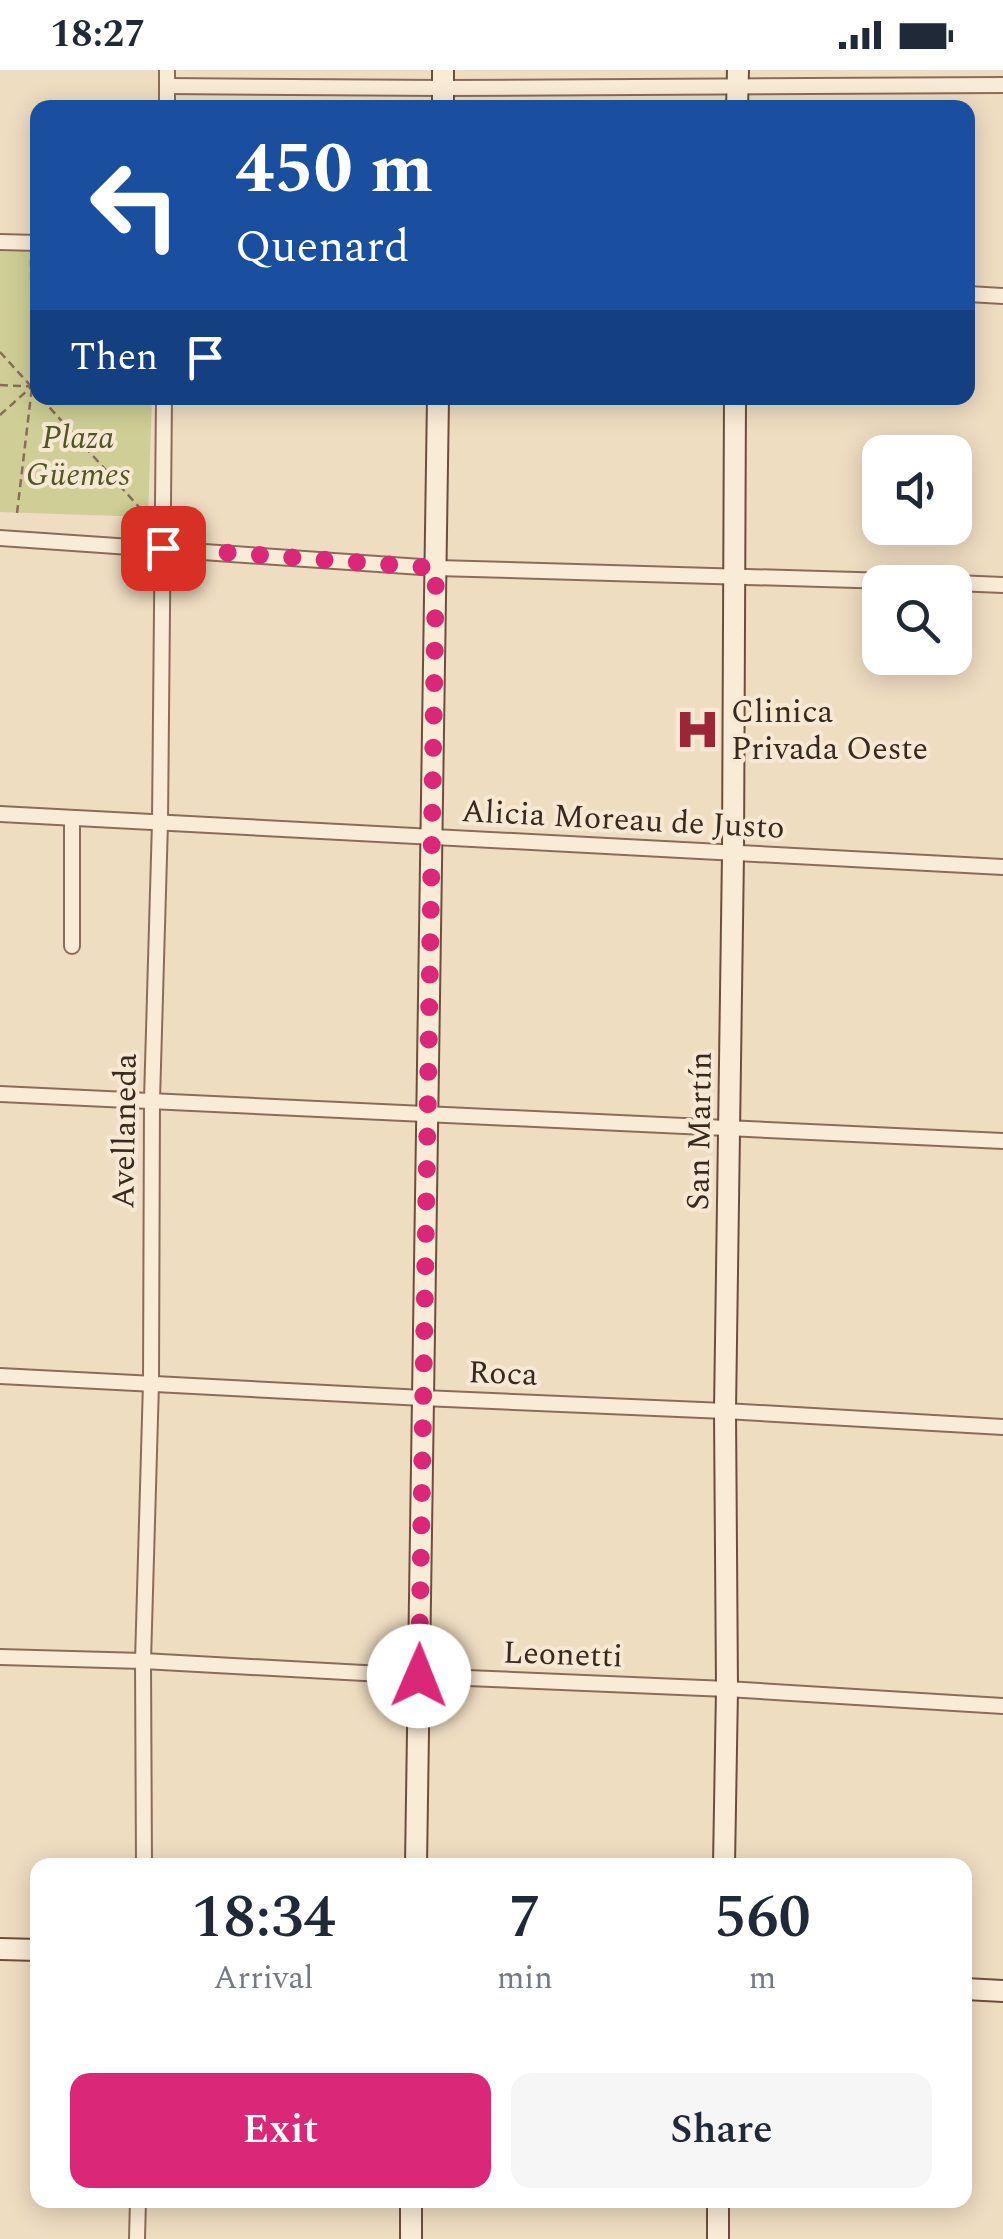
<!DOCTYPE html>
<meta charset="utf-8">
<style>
:root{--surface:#fff;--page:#f6f6f7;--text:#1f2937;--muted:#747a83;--accent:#db2777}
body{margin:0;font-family:Spectral,serif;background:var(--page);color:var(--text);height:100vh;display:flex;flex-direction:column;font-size:38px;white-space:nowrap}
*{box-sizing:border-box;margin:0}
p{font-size:32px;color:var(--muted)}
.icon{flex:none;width:55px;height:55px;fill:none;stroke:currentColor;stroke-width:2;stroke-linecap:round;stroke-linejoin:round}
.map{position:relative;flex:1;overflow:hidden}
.side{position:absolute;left:30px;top:1788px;width:942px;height:350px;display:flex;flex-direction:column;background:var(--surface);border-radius:20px;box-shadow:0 5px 25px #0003}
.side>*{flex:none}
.top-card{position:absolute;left:30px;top:30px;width:945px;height:305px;border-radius:20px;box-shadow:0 5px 25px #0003;background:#1a4fa0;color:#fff;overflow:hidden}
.tools{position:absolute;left:862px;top:365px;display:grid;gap:20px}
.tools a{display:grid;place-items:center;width:110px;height:110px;border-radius:20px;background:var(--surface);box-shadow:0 5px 25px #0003;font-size:50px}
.pin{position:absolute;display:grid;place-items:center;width:85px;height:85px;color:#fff;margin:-42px;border-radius:20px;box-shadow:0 5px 15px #0006}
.me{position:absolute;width:110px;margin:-55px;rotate:1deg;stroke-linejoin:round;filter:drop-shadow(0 0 8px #0008)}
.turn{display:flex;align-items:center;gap:35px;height:210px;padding:0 40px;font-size:45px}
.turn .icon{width:130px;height:130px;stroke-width:2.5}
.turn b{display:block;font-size:70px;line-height:85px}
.then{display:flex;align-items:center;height:95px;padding:0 40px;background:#0003;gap:20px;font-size:38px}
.eta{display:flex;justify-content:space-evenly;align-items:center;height:170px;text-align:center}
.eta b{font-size:60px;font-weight:600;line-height:70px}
.button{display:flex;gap:20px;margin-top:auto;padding:20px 40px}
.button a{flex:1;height:115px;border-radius:20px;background:var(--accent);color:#fff;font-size:40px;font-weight:600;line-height:115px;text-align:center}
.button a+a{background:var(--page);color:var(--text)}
.status{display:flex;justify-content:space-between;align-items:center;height:70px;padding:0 50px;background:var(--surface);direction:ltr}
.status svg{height:28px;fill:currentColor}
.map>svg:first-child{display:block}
.green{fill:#cece96}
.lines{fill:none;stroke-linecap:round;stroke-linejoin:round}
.minor-casing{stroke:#8a6d59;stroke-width:18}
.secondary-casing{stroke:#6c4e3c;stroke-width:24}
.path{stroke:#8a6d59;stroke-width:2.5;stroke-dasharray:8 5;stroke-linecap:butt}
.minor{stroke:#faebd6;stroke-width:14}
.secondary{stroke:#faebd6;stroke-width:20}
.route{stroke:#db2777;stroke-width:18;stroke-dasharray:0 32.4}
.labels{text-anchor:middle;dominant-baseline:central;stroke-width:8;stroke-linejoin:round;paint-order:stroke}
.park-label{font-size:32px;font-style:italic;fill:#4f5623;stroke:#f6e8d2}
.poi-label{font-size:32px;fill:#39281d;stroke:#f6e8d2;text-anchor:start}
.street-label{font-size:32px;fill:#39281d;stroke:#f6e8d2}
</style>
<div class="status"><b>18:27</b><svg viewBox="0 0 49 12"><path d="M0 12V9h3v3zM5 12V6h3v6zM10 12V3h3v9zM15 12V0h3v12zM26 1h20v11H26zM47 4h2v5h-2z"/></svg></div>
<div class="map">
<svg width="1003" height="2169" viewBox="0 0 1003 2169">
<rect width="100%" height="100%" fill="#efddc2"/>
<!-- green -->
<path class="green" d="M0,178L37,179L38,328H152L148,447L0,442Z"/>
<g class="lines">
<defs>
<g id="minor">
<path d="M167,16L443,18L1003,15"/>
<path d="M167,38V0"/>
<path d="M0,172L38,173"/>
<path d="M968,224L1003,226"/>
<path d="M0,468L436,498L925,512"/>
<path d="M955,513L1003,515"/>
<path d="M0,744L1003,797"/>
<path d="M72,876V748"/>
<path d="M0,1024L1003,1071"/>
<path d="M0,1306L423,1328L725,1341L1003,1357"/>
<path d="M0,1587L143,1591L419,1606L727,1619L1003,1636"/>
<path d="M144,1795L143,1591L151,1313L152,1030L160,752L164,328"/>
<path d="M137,2169L138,2130"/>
</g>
<g id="secondary">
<path d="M443,38V0"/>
<path d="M737,38L738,0"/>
<path d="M416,1795L438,328"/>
<path d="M724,1795L727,1619L725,1341L733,784L735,328"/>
<path d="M0,1879L38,1880"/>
<path d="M965,1919L1003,1921"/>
<path d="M411,2169V2130"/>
<path d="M718,2169V2130"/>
</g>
</defs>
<!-- minor casing -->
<use href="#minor" class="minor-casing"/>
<!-- secondary casing -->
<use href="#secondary" class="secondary-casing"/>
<!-- path -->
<g class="path">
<path d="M0,282L38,324"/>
<path d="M0,315L38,317"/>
<path d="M41,328L147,446"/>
<path d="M0,345L38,311"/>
<path d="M17,443L32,317L31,190"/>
</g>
<!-- minor -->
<use href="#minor" class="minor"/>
<!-- secondary -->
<use href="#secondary" class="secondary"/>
</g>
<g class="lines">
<!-- route -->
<path class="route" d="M163,478L436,498L419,1606"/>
</g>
<!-- icons -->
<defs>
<symbol id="hospital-bare" viewBox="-9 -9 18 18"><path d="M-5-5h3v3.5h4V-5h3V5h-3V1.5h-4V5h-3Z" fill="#9b2735" stroke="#f6e8d2" stroke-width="2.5" paint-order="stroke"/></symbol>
</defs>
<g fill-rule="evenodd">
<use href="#hospital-bare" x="666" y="628" width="63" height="63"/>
</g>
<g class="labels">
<!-- park labels -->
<g class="park-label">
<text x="78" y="368">Plaza<tspan x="78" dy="37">Güemes</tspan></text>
</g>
<!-- poi labels -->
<g class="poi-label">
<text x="731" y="642">Clinica<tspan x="731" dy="37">Privada Oeste</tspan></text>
</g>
<!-- street labels -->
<g class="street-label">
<text transform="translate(623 750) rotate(3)">Alicia Moreau de Justo</text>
<text transform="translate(125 1061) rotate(-89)">Avellaneda</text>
<text transform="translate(700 1061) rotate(-89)">San Martín</text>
<text transform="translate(503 1304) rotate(2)">Roca</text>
<text transform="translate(563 1585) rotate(2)">Leonetti</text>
</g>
</g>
</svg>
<div class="tools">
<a><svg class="icon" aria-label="sound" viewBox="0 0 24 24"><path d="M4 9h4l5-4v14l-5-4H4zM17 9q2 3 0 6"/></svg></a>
<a><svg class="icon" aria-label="search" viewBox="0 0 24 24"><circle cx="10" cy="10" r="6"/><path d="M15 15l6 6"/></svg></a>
</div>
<div class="pin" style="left:163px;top:478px;background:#d93025"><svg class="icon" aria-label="arrive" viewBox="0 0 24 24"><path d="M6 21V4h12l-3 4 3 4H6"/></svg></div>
<svg class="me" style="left:419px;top:1606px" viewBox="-20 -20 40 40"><circle r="19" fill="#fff"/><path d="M0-13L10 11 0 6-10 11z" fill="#db2777"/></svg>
<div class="top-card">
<div class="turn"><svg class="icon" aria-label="left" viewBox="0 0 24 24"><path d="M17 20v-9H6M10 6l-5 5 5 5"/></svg><div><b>450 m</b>Quenard</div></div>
<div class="then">Then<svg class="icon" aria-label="arrive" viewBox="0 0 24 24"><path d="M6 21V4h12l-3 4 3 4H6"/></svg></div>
</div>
<section class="side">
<div class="eta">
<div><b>18:34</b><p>Arrival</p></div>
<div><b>7</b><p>min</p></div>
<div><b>560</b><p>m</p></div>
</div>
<div class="button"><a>Exit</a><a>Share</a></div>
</section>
</div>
